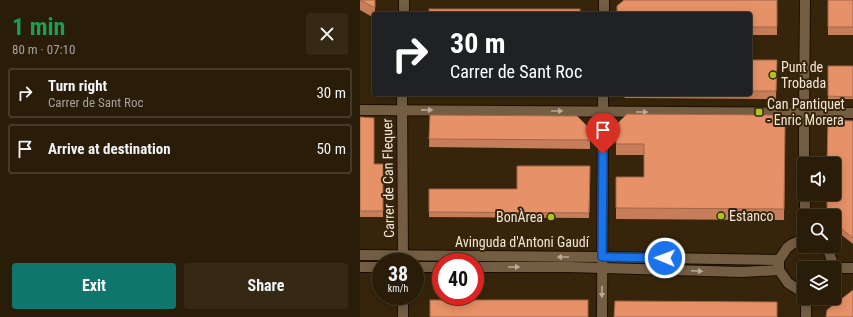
<!DOCTYPE html>
<meta charset="utf-8">
<style>
:root{--surface:#291c08;--page:#352916;--text:#f1f3f6;--muted:#a5a19c;--line:#453a29;--accent:#0f766e}
body{margin:0;font-family:"Roboto Condensed",sans-serif;background:var(--page);color:var(--text);height:100vh;display:flex;flex-direction:column;font-size:15px;white-space:nowrap}
*{box-sizing:border-box;margin:0}
p{font-size:13px;color:var(--muted)}
.icon{flex:none;width:22px;height:22px;fill:none;stroke:currentColor;stroke-width:2;stroke-linecap:round;stroke-linejoin:round}
.map{position:relative;flex:1;overflow:hidden}
.sheet{display:flex;flex-direction:column;background:var(--surface);width:360px}
.sheet>*{flex:none}
.hud{position:absolute;left:12px;top:12px;width:380px;height:84px;border-radius:4px;box-shadow:0 2px 10px #0003,0 0 0 1px var(--line);background:#202124;color:#fff;overflow:hidden}
.fabs{position:absolute;left:437px;top:157px;display:grid;gap:8px}
.fabs a{display:grid;place-items:center;width:44px;height:44px;border-radius:4px;background:var(--surface);box-shadow:0 2px 10px #0003,0 0 0 1px var(--line);font-size:20px}
.speed{position:absolute;left:12px;top:253px;display:flex;gap:8px;font-size:20px;font-weight:700;text-align:center}
.speed>*{display:grid;place-content:center;width:52px;height:52px;border-radius:50%;background:var(--surface);box-shadow:0 2px 10px #0003,0 0 0 1px var(--line);line-height:1}
.speed small{font-size:10px;font-weight:400}
.speed .limit{border:6px solid #d22;background:#fff;color:#111}
.pin{position:absolute;display:grid;place-items:center;width:34px;height:34px;color:#fff;margin:-41px -17px;border-radius:50% 50% 50% 0;rotate:-45deg;box-shadow:0 0 4px #0007}
.pin .icon{rotate:45deg}
.me{position:absolute;width:44px;margin:-22px;rotate:271deg;stroke-linejoin:round;filter:drop-shadow(0 0 3px #0008)}
.turn{display:flex;align-items:center;gap:14px;height:84px;padding:0 12px;font-size:18px}
.turn .icon{width:52px;height:52px;stroke-width:2.5}
.turn b{display:block;font-size:28px;line-height:34px}
.round{display:grid;place-items:center;flex:none;width:42px;height:42px;border-radius:4px;background:var(--page)}
.head{display:flex;align-items:center;justify-content:space-between;height:68px;padding:0 12px}
h1{font-size:24px;font-weight:700;line-height:30px;color:#1e9e55}
.action{display:flex;gap:8px;margin-top:auto;padding:8px 12px}
.action a{flex:1;height:46px;border-radius:4px;background:var(--accent);color:#fff;font-size:16px;font-weight:700;line-height:46px;text-align:center}
.action a+a{background:var(--page);color:var(--text)}
ul{padding:0;list-style:none}
li{display:flex;align-items:center;gap:12px;height:50px;margin:0 8px 6px;padding:0 4px;border:2px solid var(--line);border-radius:4px}
li div{flex:1}
li b{display:block;font-size:15px}
li em{font-style:normal}
main{display:flex;flex:1;min-height:0}
.map>svg:first-child{display:block}
.lines{fill:none;stroke-linecap:round;stroke-linejoin:round}
.minor-casing{stroke:#1e0d00;stroke-width:12}
.tertiary-casing{stroke:#1e0d00;stroke-width:12}
.minor{stroke:#735e44;stroke-width:10}
.tertiary{stroke:#735e44;stroke-width:10}
.wall{fill:#c67d59}
.building{fill:#e69167;stroke:#a16648}
.oneway{fill:#b9a995}
.route-casing{stroke:#114b97;stroke-width:10}
.route{stroke:#1a73e8;stroke-width:7}
.poi-dot{fill:#a9c71b;stroke:#37250b;stroke-width:1.5}
.labels{text-anchor:middle;dominant-baseline:central;stroke-width:4;stroke-linejoin:round;paint-order:stroke}
.poi-label{font-size:14px;fill:#f3e6d8;stroke:#37250b;text-anchor:start}
.street-label{font-size:14px;fill:#f3e6d8;stroke:#37250b}
</style>
<main>
<section class="sheet">
<div class="head"><div><h1>1 min</h1><p>80 m · 07:10</p></div><a class="round"><svg class="icon" aria-label="close" viewBox="0 0 24 24"><path d="M6 6l12 12M18 6L6 18"/></svg></a></div>
<ul>
<li><svg class="icon" aria-label="right" viewBox="0 0 24 24"><path d="M7 20v-9h11M14 6l5 5-5 5"/></svg><div><b>Turn right</b><p>Carrer de Sant Roc</p></div><em>30 m</em></li>
<li><svg class="icon" aria-label="arrive" viewBox="0 0 24 24"><path d="M6 21V4h12l-3 4 3 4H6"/></svg><div><b>Arrive at destination</b></div><em>50 m</em></li>
</ul>
<div class="action"><a>Exit</a><a>Share</a></div>
</section>
<div class="map">
<svg width="493" height="317" viewBox="0 0 493 317">
<rect width="100%" height="100%" fill="#37250b"/>
<g class="lines">
<defs>
<g id="minor">
<path d="M44,14V0"/>
<path d="M244,14V0"/>
<path d="M42,94L43,262"/>
<path d="M0,110L493,113"/>
<path d="M444,164V112L445,0"/>
<path d="M445,194V216"/>
<path d="M43,296V317"/>
<path d="M242,317L243,94"/>
<path d="M446,317V298"/>
</g>
<g id="tertiary">
<path d="M444,239L432,244L427,248L419,260V270L428,283L439,290L444,291"/>
<path d="M463,246L469,252L474,268"/>
<path d="M0,255L242,257L419,260"/>
<path d="M0,267H21"/>
<path d="M55,267H81"/>
<path d="M115,267H209L381,272L419,270"/>
<path d="M474,268H493"/>
</g>
</defs>
<!-- minor casing -->
<use href="#minor" class="minor-casing"/>
<!-- tertiary casing -->
<use href="#tertiary" class="tertiary-casing"/>
<!-- minor -->
<use href="#minor" class="minor"/>
<!-- tertiary -->
<use href="#tertiary" class="tertiary"/>
</g>
<!-- wall -->
<g class="wall">
<path d="M0,0H15V14H14V18L0,10Z"/>
<path d="M417,0V35H390V14Z"/>
<rect x="468" y="0" width="25" height="35"/>
<path d="M390,60H417L416,99L265,98L261,94H390Z"/>
<rect x="468" y="66" width="25" height="33"/>
<path d="M70,115L230,129V149L69,147Z"/>
<path d="M0,117L14,164H23V217H0Z"/>
<path d="M493,121V244L474,229V216Z"/>
<path d="M425,124L424,220L256,219V177H284V155H256V125Z"/>
<path d="M230,166L229,218L69,217V189H157Z"/>
</g>
<!-- building -->
<g class="building">
<path d="M0,0H15V8Z"/>
<path d="M264,0H417V27H390V14H257V6Z"/>
<rect x="468" y="0" width="25" height="27"/>
<rect x="69" y="9" width="151" height="5"/>
<path d="M390,60H417L416,91H390Z"/>
<path d="M468,66H493V97L468,96Z"/>
<path d="M267,114L417,115L425,124L424,209L256,208V177H284V144H256V125Z"/>
<path d="M70,115L217,116L230,129V140L69,139Z"/>
<path d="M0,117L14,118V164H23V211H0Z"/>
<path d="M468,120L493,121V238L474,223V216H467V194H474V164H467Z"/>
<path d="M157,166H230L229,213L69,212V189H157Z"/>
<path d="M493,290V317H466L467,310Z"/>
<rect x="70" y="300" width="158" height="17"/>
<path d="M255,301L417,302V317H254Z"/>
</g>
<!-- one-way arrows -->
<defs><path id="oneway-solid" d="M-6-.8H1V-3.2L6.5 0L1 3.2V.8H-6Z"/></defs>
<g class="oneway">
<use href="#oneway-solid" transform="translate(67 110) rotate(1)"/>
<use href="#oneway-solid" transform="translate(197 111)"/>
<use href="#oneway-solid" transform="translate(282 112)"/>
<use href="#oneway-solid" transform="translate(203 257) rotate(-180)"/>
<use href="#oneway-solid" transform="translate(154 267)"/>
<use href="#oneway-solid" transform="translate(337 271) rotate(2)"/>
<use href="#oneway-solid" transform="translate(242 292) rotate(91)"/>
</g>
<g class="lines">
<defs>
<path id="route" d="M243,154L242,257L305,258"/>
</defs>
<!-- route casing -->
<use href="#route" class="route-casing"/>
<!-- route -->
<use href="#route" class="route"/>
</g>
<!-- markers -->
<g class="poi-dot">
<circle cx="413" cy="75" r="4"/>
<rect x="395" y="108" width="8" height="8" rx="2"/>
<circle cx="361" cy="216" r="4"/>
<circle cx="191" cy="217" r="4"/>
</g>
<g class="labels">
<!-- poi labels -->
<g class="poi-label">
<text x="421" y="67">Punt de<tspan x="421" dy="16">Trobada</tspan></text>
<text x="407" y="104">Can Pantiquet<tspan x="407" dy="16">- Enric Morera</tspan></text>
<text x="369" y="216">Estanco</text>
<text x="183" y="217" text-anchor="end">BonÀrea</text>
</g>
<!-- street labels -->
<g class="street-label">
<text transform="translate(28 178) rotate(-91)">Carrer de Can Flequer</text>
<text x="162" y="242">Avinguda d'Antoni Gaudí</text>
</g>
</g>
</svg>
<div class="fabs">
<a><svg class="icon" aria-label="sound" viewBox="0 0 24 24"><path d="M4 9h4l5-4v14l-5-4H4zM17 9q2 3 0 6"/></svg></a>
<a><svg class="icon" aria-label="search" viewBox="0 0 24 24"><circle cx="10" cy="10" r="6"/><path d="M15 15l6 6"/></svg></a>
<a><svg class="icon" aria-label="layers" viewBox="0 0 24 24"><path d="M12 4l9 5-9 5-9-5zM3 14l9 5 9-5"/></svg></a>
</div>
<div class="speed"><div>38<small>km/h</small></div><div class="limit">40</div></div>
<div class="pin" style="left:243px;top:154px;background:#d93025"><svg class="icon" aria-label="arrive" viewBox="0 0 24 24"><path d="M6 21V4h12l-3 4 3 4H6"/></svg></div>
<svg class="me" style="left:305px;top:258px" viewBox="-20 -20 40 40"><circle r="17" fill="#1a73e8" stroke="#fff" stroke-width="3"/><path d="M0-11L8 9 0 5-8 9z" fill="#fff"/></svg>
<div class="hud">
<div class="turn"><svg class="icon" aria-label="right" viewBox="0 0 24 24"><path d="M7 20v-9h11M14 6l5 5-5 5"/></svg><div><b>30 m</b>Carrer de Sant Roc</div></div>
</div>
</div>
</main>
